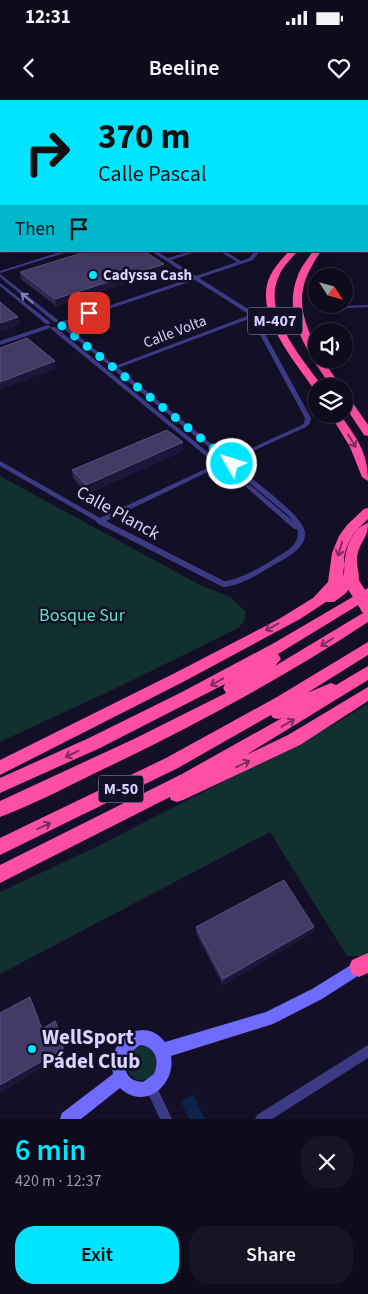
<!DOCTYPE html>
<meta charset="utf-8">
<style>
:root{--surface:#0e0b1c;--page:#171425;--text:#f1f3f6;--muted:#9b9ba3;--line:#2e2b3b;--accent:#00e5ff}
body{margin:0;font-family:"Source Sans 3",sans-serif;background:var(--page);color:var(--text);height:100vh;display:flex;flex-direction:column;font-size:19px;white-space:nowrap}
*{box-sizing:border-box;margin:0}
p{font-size:16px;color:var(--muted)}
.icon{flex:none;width:28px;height:28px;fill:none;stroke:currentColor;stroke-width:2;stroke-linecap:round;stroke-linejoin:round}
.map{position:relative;height:1019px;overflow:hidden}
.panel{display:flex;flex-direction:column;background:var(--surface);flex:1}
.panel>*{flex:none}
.hud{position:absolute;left:0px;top:0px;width:369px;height:152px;box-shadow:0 5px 20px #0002,0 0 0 1px var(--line);background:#00e5ff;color:#111;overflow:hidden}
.needle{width:32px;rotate:126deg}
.tools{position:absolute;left:308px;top:168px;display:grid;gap:10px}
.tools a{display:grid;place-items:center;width:45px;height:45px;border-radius:50%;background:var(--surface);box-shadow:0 5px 20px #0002,0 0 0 1px var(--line);font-size:25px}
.pin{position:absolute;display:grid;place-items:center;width:42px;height:42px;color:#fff;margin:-21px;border-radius:10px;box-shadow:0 2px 8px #0006}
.me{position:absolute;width:55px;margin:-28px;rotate:309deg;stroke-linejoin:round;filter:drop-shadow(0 0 4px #0008)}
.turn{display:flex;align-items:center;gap:18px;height:105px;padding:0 15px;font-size:22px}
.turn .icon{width:65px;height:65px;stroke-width:2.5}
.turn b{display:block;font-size:35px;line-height:42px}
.then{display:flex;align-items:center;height:48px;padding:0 15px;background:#0003;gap:10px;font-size:19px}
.round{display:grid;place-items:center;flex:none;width:52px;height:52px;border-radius:20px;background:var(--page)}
.headline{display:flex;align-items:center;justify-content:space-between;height:85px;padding:0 15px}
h1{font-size:30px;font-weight:600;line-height:38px;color:var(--accent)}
.cta{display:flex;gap:10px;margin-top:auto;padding:10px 15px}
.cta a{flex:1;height:58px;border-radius:20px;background:var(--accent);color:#111;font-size:20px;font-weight:600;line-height:58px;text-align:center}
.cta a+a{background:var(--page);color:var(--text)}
.status{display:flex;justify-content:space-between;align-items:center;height:35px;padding:0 25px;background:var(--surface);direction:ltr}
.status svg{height:14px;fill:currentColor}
header{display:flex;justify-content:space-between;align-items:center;height:65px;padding:0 15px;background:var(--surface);font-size:22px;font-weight:600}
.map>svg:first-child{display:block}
.green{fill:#12302f}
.water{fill:#0c2248}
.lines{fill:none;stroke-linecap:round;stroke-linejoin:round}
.street{fill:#3d3a85;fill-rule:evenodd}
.secondary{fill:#6f6bff;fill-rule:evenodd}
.highway{fill:#ff4fa3;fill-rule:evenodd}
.highway-bridge{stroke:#ff4fa3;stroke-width:14}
.wall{fill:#312854}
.shaded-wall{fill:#1d163a}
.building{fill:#433a66;stroke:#5a527e}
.oneway{stroke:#837fbc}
.oneway2{stroke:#7d2c5e}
.route{stroke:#00e5ff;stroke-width:9;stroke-dasharray:0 16.2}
.poi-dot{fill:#00e5ff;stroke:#130f26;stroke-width:2}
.labels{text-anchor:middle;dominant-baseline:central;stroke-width:5;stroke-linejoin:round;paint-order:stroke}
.far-poi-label{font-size:15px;font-weight:bold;fill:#d9d4ff;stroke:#130f26;text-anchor:start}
.far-street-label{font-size:15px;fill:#d9d4ff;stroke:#130f26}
.shield{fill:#130f26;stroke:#9e99be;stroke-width:1}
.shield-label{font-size:16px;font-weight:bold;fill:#d9d4ff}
.street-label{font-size:18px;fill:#d9d4ff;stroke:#130f26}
.park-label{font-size:18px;fill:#5fe0c0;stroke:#130f26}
.near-poi-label{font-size:21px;font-weight:bold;fill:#d9d4ff;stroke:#130f26;text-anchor:start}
</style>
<div class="status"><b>12:31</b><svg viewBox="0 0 49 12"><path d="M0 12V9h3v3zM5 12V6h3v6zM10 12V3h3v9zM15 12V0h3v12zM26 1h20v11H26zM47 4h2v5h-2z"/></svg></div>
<header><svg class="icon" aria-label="back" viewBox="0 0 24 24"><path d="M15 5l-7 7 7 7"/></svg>Beeline<svg class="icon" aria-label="heart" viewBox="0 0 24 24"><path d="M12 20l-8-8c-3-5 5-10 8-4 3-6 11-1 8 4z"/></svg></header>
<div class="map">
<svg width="368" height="1019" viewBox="0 0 368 1019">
<rect width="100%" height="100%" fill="#130f26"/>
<!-- green -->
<g class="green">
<path d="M0,376L200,485L230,497L245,511V520L238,528L127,583L0,642Z"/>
<path d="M368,604V870L359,856H347L270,732L0,874V792L100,745L333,625Z"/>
<path d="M142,944L152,948C160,963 159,981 137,980L129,974L125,963L132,948Z"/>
</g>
<!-- water -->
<path class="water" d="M193,994L205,1019H189L181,1002Z"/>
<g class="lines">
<!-- street -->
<g class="street">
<path d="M62,0H66V1H63Z"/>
<path d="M115,0H119L121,1H117Z"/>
<rect x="0" y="4" width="1" height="3"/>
<path d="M63,151H71L0,173V171Z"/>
<path d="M151,151H156L168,158L191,151H199L171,160L196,176L237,162L219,151H225L241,161L249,158L255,151H260L253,160L199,178L253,212L311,318L310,323L306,327L233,360L231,361L228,359L302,325L304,323L305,318L251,218L118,268L225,355L226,356L223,358L221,357L114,270H109L108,269L111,267L60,226V222L192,178ZM195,180L250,215L115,266L64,224Z"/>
<path d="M0,174L58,220V222H54L0,177Z"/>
<path d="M0,183L50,222V224H46L0,186Z"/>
<path d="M317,204H321L323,208L330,210L339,209V206L338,204H343L344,206L368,205V207L347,208L343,211L330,213L319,210Z"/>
<path d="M48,225L51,227L50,228L0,245V241Z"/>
<path d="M51,227H55L216,359V361H212L51,229Z"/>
<path d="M0,361L100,418L214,365H218V367L106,421L224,481C242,480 273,460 288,450C295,444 300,438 297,429H294L246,387L245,386L246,385H250L293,421L289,416L229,366V364H233C248,376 303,415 305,432C307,446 290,456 279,462C261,472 244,485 223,487L97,423L96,421L0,366Z"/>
<path d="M225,366L241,378V380H237L223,369L222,368Z"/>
<path d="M368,945V958L272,1019H255L257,1015Z"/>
<path d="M151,981L155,983L172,1019H160L145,987L147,983Z"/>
</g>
<!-- secondary -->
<g class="secondary">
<rect x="0" y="30" width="1" height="2"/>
<path d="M359,860L364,862L366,867L364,872L322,899L273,924L171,956C176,986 144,1011 120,988L81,1019H60L62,1013L113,974C105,942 142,913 165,942L266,912L312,889ZM140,945C155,946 160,960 154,974L143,982C119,981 122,956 140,945Z"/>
</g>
<!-- highway -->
<g class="highway">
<path d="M289,151H298C291,159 283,166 279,176C261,212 302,258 322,286H316V289L313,288C293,259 253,213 270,176C275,166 282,159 289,151Z"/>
<path d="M313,151H321C303,178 296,197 308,229C312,240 316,247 316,259H322L341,286H331C310,256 282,217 297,178C300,168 307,160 313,151Z"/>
<path d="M344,295L348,296L368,325V336L364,335L344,305Z"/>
<path d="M330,314H340C356,338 368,351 368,381L362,377L350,347Z"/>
<path d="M368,408V419C346,439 346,448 343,477C345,471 344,466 344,460C345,447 354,427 368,423C368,439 359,442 357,457C356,466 361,478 358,485L351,486L346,493L334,502H326L300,519L183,582L0,675V660L173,574L279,519L313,498L328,482L332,453L339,436L347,425L364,409Z"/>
<path d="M368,488V499L278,554L281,559L275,566L368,510V522C286,576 201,622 114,664C76,682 39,702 0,717V701L136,638L226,593L223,588L225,584L100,648L0,693V678L89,638L182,592L274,543Z"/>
<path d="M368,542V555L307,593L331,583L336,585L368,566V580L246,655L288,635L368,587V601L300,645L183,700L177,702L171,700L170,697L0,783V765L182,674L282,618L278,619L273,618L271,615L178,668L0,755V738L166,658L277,597Z"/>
<path d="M368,853V873L359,877L352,874L349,867L352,860Z"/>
</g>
<!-- highway-bridge -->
<path class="highway-bridge" d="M353,484L368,508"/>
</g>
<!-- wall -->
<g class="wall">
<path d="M164,171L56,206L21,179L20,172Z"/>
<path d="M183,342V351L87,394L73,378L72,370Z"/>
<path d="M196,827L312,833L223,885L196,833Z"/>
</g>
<!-- shaded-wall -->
<g class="shaded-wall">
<path d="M164,164V171L56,206L55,199Z"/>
<path d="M18,217L20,225L0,232V223Z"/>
<path d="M55,261L56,269L0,290V282Z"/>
<path d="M183,342V351L87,394L86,385Z"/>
<path d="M314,827L312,833L223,885V879Z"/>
<path d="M55,921L64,943L65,955L0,993V985Z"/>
</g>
<!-- building -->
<g class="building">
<path d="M88,151H144L164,164L55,199L20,172Z"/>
<path d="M0,202L18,217L0,223Z"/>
<path d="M27,238L55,261L0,282V248Z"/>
<path d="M167,330L183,342L86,385L72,370Z"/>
<path d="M284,780L314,827L223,879L196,827Z"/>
<path d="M30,897L42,929L55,921L62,937L63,949L0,985V913Z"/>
</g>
<!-- one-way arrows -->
<defs><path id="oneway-shaft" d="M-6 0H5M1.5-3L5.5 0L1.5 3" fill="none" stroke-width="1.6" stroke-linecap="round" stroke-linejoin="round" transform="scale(1.25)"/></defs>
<use class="oneway" href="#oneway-shaft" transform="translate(27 198) rotate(-141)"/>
<g class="oneway2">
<use href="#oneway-shaft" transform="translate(352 341) rotate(59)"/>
<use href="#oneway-shaft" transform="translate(340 449) rotate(106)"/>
<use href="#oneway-shaft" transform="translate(272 527) rotate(151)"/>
<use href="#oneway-shaft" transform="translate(327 542) rotate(148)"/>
<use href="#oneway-shaft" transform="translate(217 582) rotate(150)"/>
<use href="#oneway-shaft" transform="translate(288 623) rotate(-30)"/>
<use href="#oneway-shaft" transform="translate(72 654) rotate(154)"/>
<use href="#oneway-shaft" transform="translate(243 664) rotate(-25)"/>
<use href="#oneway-shaft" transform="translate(44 726) rotate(-25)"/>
</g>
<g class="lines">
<!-- route -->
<path class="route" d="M89,213L62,222V226L223,356L229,358L232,364"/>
</g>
<!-- markers -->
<g class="poi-dot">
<circle cx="93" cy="175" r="5"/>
<circle cx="32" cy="949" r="5"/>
</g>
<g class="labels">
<!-- far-poi labels -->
<g class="far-poi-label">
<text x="103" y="175">Cadyssa Cash</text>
</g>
<!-- far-street labels -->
<g class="far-street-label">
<text transform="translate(175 232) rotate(-21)">Calle Volta</text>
</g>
<!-- shield labels -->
<g class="shield">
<rect x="247.5" y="207.5" width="55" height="27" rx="4"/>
<rect x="98.5" y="675.5" width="45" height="27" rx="4"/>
</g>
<g class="shield-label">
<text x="275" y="221">M-407</text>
<text x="121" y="689">M-50</text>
</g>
<!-- street labels -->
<g class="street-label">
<text transform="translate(118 413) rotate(29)">Calle Planck</text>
</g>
<!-- park labels -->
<g class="park-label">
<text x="82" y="515">Bosque Sur</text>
</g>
<!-- near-poi labels -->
<g class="near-poi-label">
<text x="42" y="937">WellSport<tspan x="42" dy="24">Pádel Club</tspan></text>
</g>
</g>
</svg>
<div class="tools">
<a><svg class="needle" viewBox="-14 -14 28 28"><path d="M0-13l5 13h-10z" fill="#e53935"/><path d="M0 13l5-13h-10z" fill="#9b9ba3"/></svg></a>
<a><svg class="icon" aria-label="sound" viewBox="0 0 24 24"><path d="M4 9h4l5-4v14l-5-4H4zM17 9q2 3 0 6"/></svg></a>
<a><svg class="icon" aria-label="layers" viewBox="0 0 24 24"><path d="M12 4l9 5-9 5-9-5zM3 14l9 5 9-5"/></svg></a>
</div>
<div class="pin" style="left:89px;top:213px;background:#d93025"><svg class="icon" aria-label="arrive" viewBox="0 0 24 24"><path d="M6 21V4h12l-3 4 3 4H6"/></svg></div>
<svg class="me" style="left:232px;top:364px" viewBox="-20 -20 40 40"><circle r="17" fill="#00e5ff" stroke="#fff" stroke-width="3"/><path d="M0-11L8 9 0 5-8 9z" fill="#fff"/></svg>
<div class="hud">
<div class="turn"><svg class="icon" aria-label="right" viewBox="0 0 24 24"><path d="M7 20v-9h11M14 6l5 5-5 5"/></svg><div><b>370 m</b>Calle Pascal</div></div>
<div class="then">Then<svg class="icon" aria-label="arrive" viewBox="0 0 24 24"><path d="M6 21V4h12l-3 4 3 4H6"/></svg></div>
</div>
</div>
<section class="panel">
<div class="headline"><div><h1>6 min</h1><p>420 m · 12:37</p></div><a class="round"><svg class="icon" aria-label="close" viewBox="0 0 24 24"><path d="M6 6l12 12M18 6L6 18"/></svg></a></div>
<div class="cta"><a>Exit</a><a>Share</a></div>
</section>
